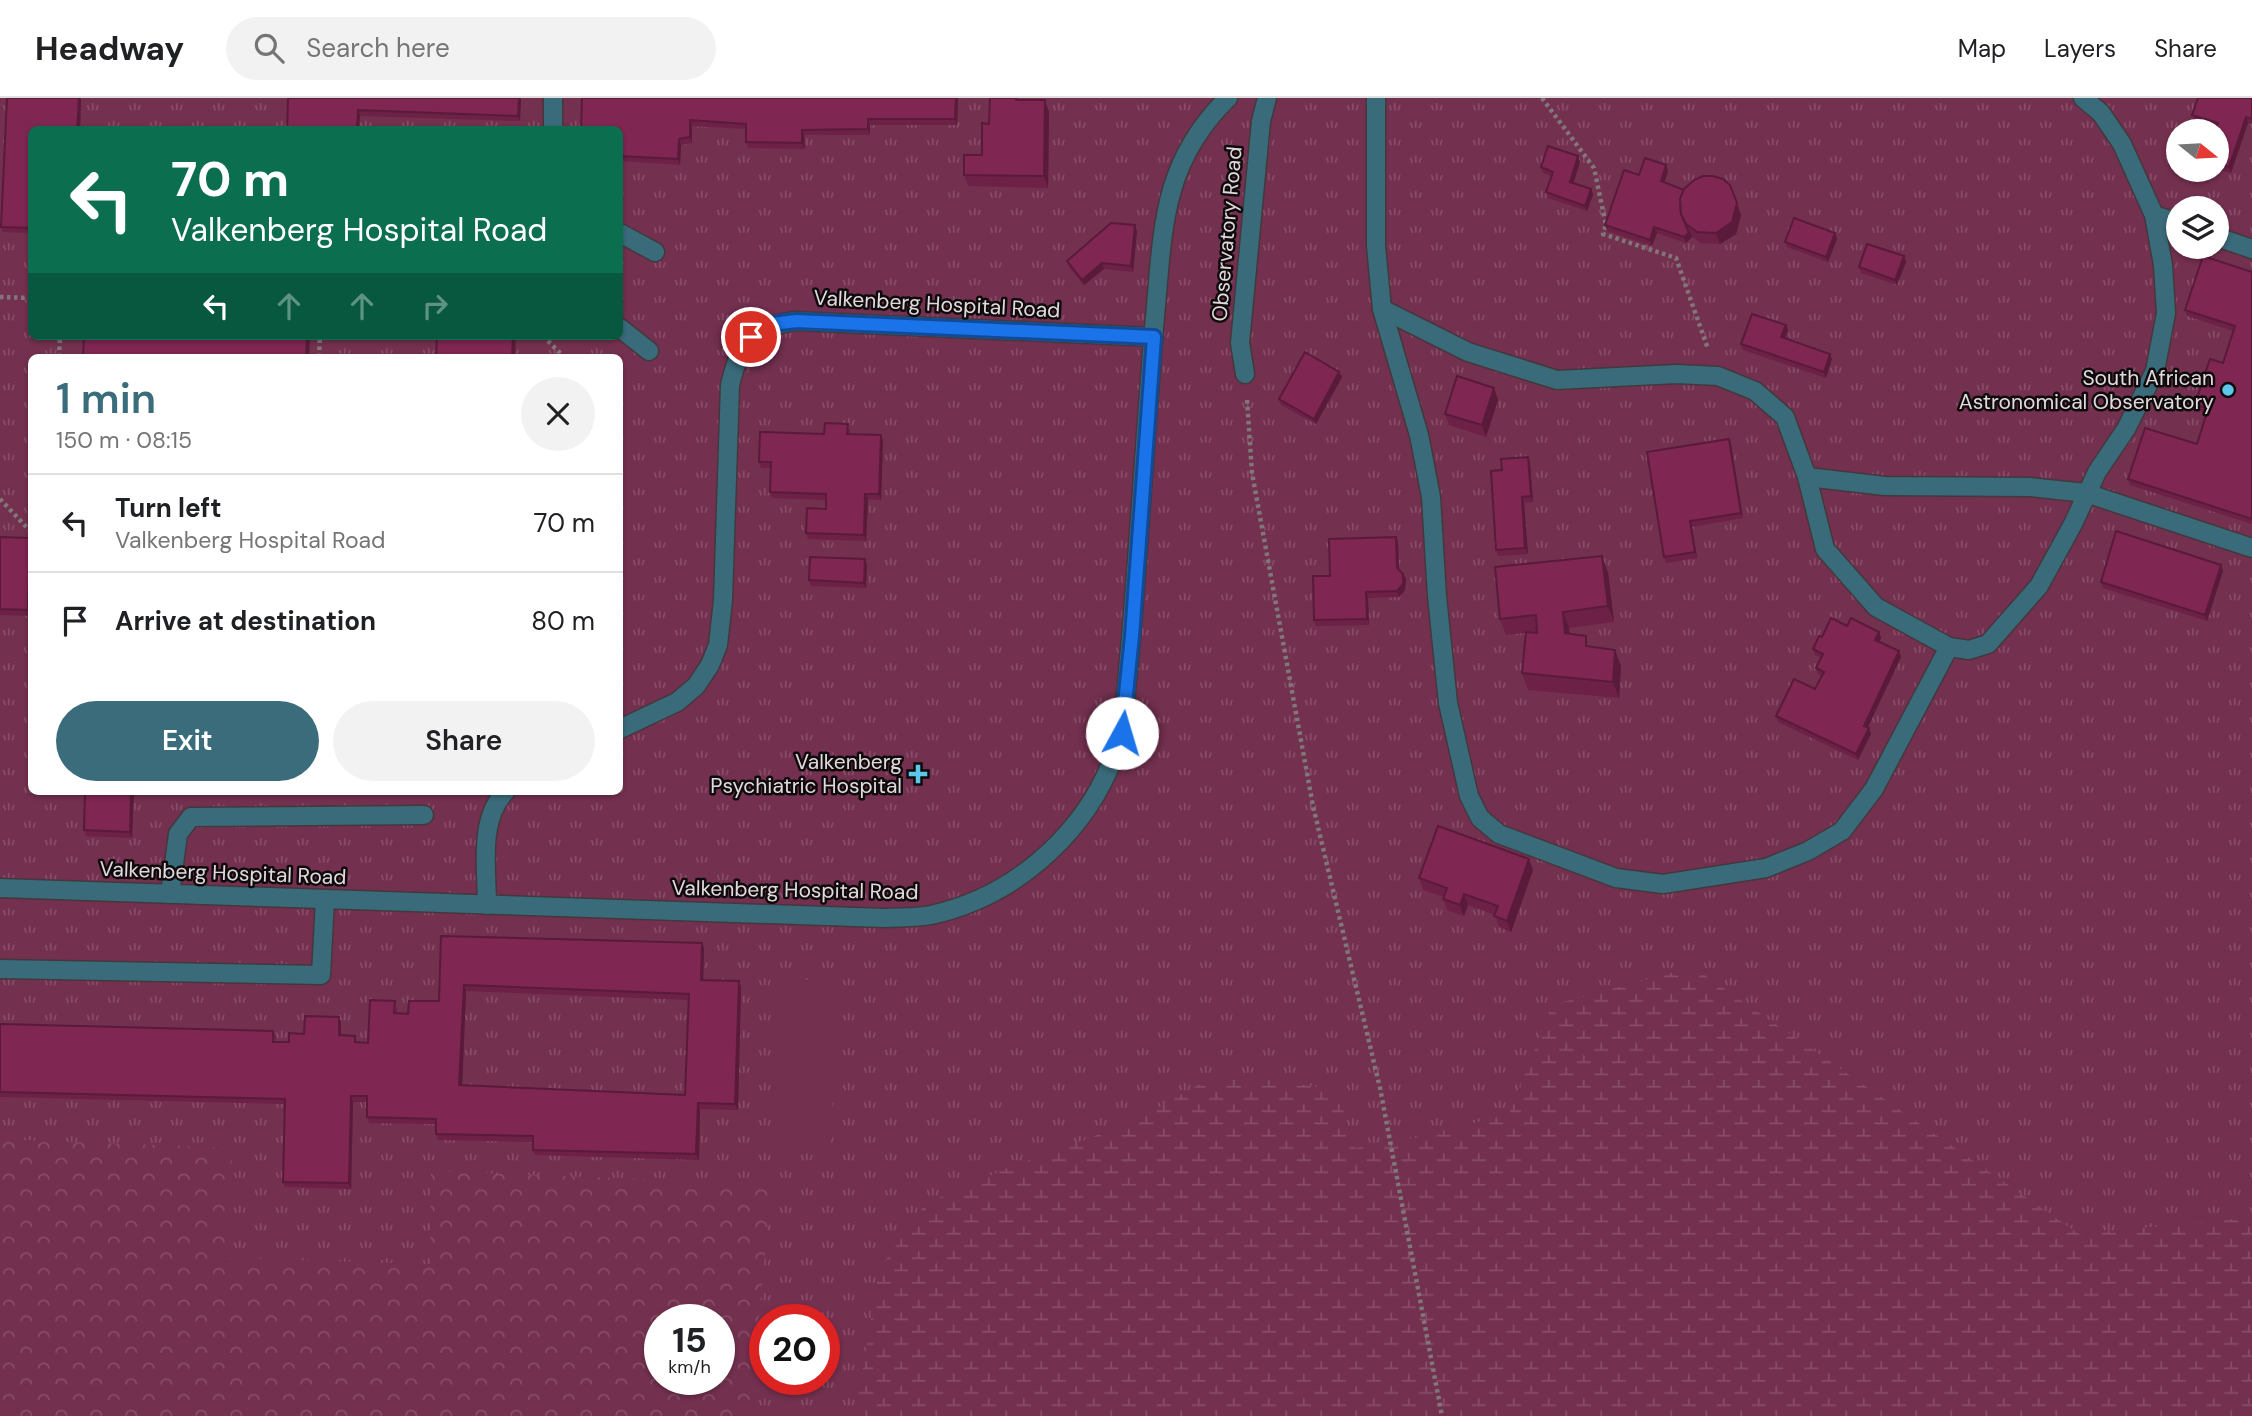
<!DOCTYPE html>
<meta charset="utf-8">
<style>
:root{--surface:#fff;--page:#f2f2f2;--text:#202124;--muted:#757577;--line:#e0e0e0;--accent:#3b6c7c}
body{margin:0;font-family:"DM Sans",sans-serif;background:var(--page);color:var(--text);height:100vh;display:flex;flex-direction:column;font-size:26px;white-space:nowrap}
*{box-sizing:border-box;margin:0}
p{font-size:23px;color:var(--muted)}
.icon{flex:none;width:38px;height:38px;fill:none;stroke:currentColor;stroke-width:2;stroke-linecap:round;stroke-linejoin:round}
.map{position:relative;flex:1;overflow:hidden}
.side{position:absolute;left:28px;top:256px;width:595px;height:441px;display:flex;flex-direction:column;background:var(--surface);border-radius:10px;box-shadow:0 2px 5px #0004}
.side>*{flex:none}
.banner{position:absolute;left:28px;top:28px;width:595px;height:214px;border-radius:10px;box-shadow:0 2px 5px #0004;background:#0b6e4f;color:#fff;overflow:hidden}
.needle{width:46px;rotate:108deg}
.controls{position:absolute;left:2166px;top:21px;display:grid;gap:14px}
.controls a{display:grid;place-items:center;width:63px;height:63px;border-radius:50%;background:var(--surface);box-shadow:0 2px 5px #0004;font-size:35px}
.speed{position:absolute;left:644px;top:1206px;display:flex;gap:14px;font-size:35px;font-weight:700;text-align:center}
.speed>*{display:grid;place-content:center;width:91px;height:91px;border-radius:50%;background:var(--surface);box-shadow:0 2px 5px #0004;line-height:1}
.speed small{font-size:18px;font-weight:400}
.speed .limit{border:10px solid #d22;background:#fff;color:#111}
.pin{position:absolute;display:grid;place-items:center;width:60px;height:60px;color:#fff;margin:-30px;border:4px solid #fff;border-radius:50%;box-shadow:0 2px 7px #0007}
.me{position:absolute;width:77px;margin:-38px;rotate:6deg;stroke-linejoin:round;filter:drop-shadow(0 0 5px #0008)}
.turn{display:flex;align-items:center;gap:24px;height:147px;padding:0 28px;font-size:32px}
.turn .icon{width:91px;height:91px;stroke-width:2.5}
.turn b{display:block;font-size:49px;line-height:60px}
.lanes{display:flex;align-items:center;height:66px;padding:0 28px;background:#0003;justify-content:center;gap:35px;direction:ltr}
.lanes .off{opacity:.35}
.round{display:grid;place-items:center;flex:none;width:74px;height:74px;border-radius:37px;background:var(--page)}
.overview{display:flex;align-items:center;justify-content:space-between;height:119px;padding:0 28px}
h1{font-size:42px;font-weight:600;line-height:52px;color:var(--accent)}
.primary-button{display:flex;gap:14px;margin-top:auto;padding:14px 28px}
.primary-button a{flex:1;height:80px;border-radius:42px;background:var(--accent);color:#fff;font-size:28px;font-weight:600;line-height:80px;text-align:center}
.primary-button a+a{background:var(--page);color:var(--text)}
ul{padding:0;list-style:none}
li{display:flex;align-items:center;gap:21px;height:98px;padding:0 28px;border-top:2px solid var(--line)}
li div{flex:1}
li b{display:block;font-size:26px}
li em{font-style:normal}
header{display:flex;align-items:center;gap:42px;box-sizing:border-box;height:98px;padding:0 35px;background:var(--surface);border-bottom:2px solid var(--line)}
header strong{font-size:33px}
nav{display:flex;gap:38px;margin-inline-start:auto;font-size:24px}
.search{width:490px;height:63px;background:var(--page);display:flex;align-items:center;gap:18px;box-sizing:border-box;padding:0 24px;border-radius:38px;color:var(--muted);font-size:26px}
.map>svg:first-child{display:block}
.grass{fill:url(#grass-tufts);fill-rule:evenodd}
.wetland{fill:url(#wetland-marsh)}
.park{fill:url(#park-crowns);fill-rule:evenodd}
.garden{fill:#73304f}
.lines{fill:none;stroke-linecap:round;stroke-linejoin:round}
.minor-casing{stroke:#43393d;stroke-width:21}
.path{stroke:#80777a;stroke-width:4.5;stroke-dasharray:3.5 3.5;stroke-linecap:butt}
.minor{stroke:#3a6b7b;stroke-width:18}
.wall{fill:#6d2147;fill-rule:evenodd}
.shaded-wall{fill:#591b39}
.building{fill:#7f2652;stroke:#591b39;stroke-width:2;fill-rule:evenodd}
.route-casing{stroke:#114b97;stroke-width:18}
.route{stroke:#1a73e8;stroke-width:12}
.poi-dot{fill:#5cc7e8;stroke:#0f0a0c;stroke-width:2.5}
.labels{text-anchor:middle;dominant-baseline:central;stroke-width:5;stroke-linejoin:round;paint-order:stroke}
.street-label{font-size:21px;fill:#e1dadc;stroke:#0f0a0c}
.poi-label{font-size:21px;fill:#e1dadc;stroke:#0f0a0c;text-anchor:end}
</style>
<header>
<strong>Headway</strong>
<div class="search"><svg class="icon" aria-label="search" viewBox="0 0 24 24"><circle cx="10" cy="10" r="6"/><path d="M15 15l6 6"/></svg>Search here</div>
<nav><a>Map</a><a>Layers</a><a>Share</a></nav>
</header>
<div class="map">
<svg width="2252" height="1318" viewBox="0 0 2252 1318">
<defs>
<pattern id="grass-tufts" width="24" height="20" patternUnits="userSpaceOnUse" patternTransform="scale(1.75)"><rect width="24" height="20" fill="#73304f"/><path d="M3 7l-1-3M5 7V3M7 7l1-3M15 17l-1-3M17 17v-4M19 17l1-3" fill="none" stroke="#874d68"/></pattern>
<pattern id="wetland-marsh" width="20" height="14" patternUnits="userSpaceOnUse" patternTransform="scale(1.75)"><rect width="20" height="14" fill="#73304f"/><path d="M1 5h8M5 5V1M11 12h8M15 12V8" fill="none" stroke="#874d68"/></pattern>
<pattern id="park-crowns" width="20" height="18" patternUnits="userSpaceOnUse" patternTransform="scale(1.75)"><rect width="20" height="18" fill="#73304f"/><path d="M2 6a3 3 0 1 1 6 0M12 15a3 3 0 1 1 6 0" fill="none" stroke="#874d68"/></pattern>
</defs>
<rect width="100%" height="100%" fill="#291f23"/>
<!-- grass -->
<path class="grass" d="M0,0H2252V1318H0ZM32,32H620V238H32ZM2179,33H2217V72H2179ZM2179,110H2217V149H2179ZM32,259H620V693H32ZM660,1222H719V1281H660ZM765,1222H824V1281H765Z"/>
<!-- wetland -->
<path class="wetland" d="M1693,869L2079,1136L2252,1119V1318H855L879,1172L925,1106L1005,1071L1133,1024L1214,978L1279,983L1337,992L1355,1050L1414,1040L1509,1016L1552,907Z"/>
<!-- park -->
<path class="park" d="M0,1041L232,1050L228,1160L430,1166L431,1073L772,1086L749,1318H0ZM660,1222H719V1281H660Z"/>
<!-- garden -->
<path class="garden" d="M777,881L837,883L831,1048L770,1045Z"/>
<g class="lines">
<defs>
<g id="minor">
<path d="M1376,0V148L1382,211L1419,337L1431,399L1437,498L1448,605L1469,698L1480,720L1499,736L1616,780L1663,786L1766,770L1808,753L1842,733L1874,691L1949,549"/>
<path d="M553,32V0"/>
<path d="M2154,117L2179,125"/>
<path d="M620,135L655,154"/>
<path d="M2217,139L2252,151"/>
<path d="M1382,211L1468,254L1557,282L1676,276L1718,278L1755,293L1785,319L1807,379L1825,451L1876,509L1949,549L1969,552L1988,546L2039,488L2073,426L2097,374L2126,331L2155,273L2166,215L2163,167L2154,117L2122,46L2101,15L2083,0"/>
<path d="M620,230L649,253"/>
<path d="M1245,276L1240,245L1261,23L1267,0"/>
<path d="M1807,379L1885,388L2030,389L2086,395L2252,450"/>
<path d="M620,631L677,604L696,588L710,567L718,547L723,502L730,287C741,244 749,229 796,223L1154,239"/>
<path d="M0,790L884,820C899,819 916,820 931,817C1021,797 1097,726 1121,636C1126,620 1125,601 1127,584C1131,543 1134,503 1137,462C1143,381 1148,300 1155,219C1163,133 1161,65 1228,0"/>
<path d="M170,796L178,736L191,719L424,717"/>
<path d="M487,807C487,770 478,721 506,693"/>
<path d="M0,871L321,877L325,801"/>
</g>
</defs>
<!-- minor casing -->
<use href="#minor" class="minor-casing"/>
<!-- path -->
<g class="path">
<path d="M1542,0L1594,70L1606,127L1603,136L1676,160L1708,251"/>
<path d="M0,199L32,200"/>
<path d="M543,238L564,259"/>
<path d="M59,259L60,238"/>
<path d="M319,259L320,238"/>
<path d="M1247,302L1252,375L1313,708L1380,990L1442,1318"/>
<path d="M0,401L32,435"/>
</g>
<!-- minor -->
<use href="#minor" class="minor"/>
</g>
<!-- wall -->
<g class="wall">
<path d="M7,0H81L80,32H32V135L3,134L1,129Z"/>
<path d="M288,0H521L520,23L360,18Z"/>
<path d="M958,0L957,27H870V37H804L805,51L748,50L746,44V31L692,28V45L681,47L680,67L620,63V32H581Z"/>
<path d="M990,0H1018L1019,2L1049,14L1048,90L968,88L964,77L982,57L989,26Z"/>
<path d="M2252,0V26L2248,25L2231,75L2217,71V33L2216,30L2194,23L2192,17Z"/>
<path d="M1578,58L1580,64L1573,85L1591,91L1593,97L1587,113L1548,100L1546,94L1551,78L1543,75L1541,69Z"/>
<path d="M1666,67L1668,73L1664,84L1741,117L1736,136L1720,146L1701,145L1692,139L1686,145L1657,135L1652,148L1607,133L1605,127L1639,77Z"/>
<path d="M1137,133L1133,174L1104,171L1084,187L1069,169L1067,163Z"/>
<path d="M1837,141L1828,164L1787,149L1785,144Z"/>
<path d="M1904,158L1906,164L1897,187L1861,175L1859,169Z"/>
<path d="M2252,174V426L2130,387L2128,381L2197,346L2207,315L2197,312L2195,306L2223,265L2233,233L2187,218L2185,212Z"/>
<path d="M1786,227L1788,233L1785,241L1832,261L1826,280L1743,252L1741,246Z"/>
<path d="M1339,274L1342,279L1316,326L1281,307L1279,301Z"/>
<path d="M1494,290L1498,302L1486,339L1449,327L1445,316Z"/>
<path d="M850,331V336L883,343L881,402L868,401L866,443L808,441L806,435L826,411V402L772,400L770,394L771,370H761L759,364L824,336Z"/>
<path d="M1729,341L1731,347L1743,420L1692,429L1697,460L1666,465L1664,459Z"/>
<path d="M1530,365L1533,404L1524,405L1528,456L1498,458L1496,452L1502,372Z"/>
<path d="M0,439L30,440V518L0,517Z"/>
<path d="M1396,439L1398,445L1399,472L1403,476L1406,481L1405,492L1399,499L1368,500L1369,527L1316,528L1314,522L1330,478Z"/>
<path d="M865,461L867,467L866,490L811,488L809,482Z"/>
<path d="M2221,467L2223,473L2207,523L2103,490L2101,484Z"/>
<path d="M1608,474L1614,524L1569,530L1570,536L1621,568L1619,600L1528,592L1522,575L1525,535L1506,537L1500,521Z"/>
<path d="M1847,528L1879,534L1881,540L1879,544L1901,559L1868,629L1871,636L1858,662L1778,624L1776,618L1815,591L1822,578L1818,576L1816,570L1821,560L1815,557L1813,551L1822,539Z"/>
<path d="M134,693L132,740L86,738L84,732Z"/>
<path d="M1529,761L1533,772L1511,834L1499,829L1495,817L1468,807L1464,818L1447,812L1443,801L1444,799L1423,792L1419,780Z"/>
<path d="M441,838L702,845L704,850L703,882L741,889L738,1012L700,1011L699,1062L535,1057L533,1052V1044L438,1042L436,1036V1026L369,1025L367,1019V1004H353L351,1091L285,1089L283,1084L285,1006L0,999V926L273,933L276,939L275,944H289L339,919L341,924V937L357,944L368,945L397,909V916H408L439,903ZM466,893L689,902L685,997L462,987Z"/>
</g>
<!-- shaded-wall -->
<g class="shaded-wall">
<path d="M79,0H81L80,32H77Z"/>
<path d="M519,0H521L520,23L518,18Z"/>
<path d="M956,0H958L957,27L955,21Z"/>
<path d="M1045,2L1049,14L1048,90L1044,78Z"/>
<path d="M358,12L360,18L359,32H357Z"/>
<path d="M2246,19L2248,25L2231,75L2229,69Z"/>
<path d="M868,21L870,27V37L868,31Z"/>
<path d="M690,22L692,28V45L690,39Z"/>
<path d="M802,32L804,37L805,51L802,45Z"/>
<path d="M679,41L681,47L680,67L678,61Z"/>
<path d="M1578,58L1580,64L1572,90L1570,84Z"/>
<path d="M1666,67L1668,73L1663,89L1661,83Z"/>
<path d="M1591,91L1593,97L1587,113L1585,108Z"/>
<path d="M1737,105L1741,117L1736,136L1720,146L1716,135Z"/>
<path d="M1135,127L1137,133L1133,174L1131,168Z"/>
<path d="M1654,129L1657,135L1652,148L1650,142Z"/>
<path d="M1690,133L1692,139L1686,145L1684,139Z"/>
<path d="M1835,135L1837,141L1828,164L1826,159Z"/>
<path d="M1904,158L1906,164L1897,187L1895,182Z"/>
<path d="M1102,165L1104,171L1084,187L1082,182Z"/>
<path d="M1786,227L1788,233L1783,245L1781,239Z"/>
<path d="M307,238H310L309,259H306Z"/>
<path d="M513,238H516L515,259H512Z"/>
<path d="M1830,256L1832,261L1826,280L1824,274Z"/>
<path d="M1339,274L1342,279L1316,326L1314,321Z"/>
<path d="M1494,290L1498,302L1486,339L1482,327Z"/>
<path d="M881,337L883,343L881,402L879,396Z"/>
<path d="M1729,341L1731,347L1743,420L1741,415Z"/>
<path d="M1528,359L1530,365L1533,404L1531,398Z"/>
<path d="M865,396L868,401L866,443L864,437Z"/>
<path d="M1522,399L1524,405L1528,456L1525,450Z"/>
<path d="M1690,423L1692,429L1697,460L1695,454Z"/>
<path d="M1396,439L1398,445L1399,476L1397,470Z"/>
<path d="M30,440L32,444L30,518L28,512Z"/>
<path d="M1602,458L1608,474L1614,524L1608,508Z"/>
<path d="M865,461L867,467L866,490L864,485Z"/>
<path d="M2221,467L2223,473L2207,523L2205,517Z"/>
<path d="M1403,476L1406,481L1405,492L1399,499L1397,493Z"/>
<path d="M1366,494L1368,500L1369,527L1367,521Z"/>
<path d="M1563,514L1569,530L1571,551L1565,535Z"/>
<path d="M1879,534L1881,540L1877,548L1875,542Z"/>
<path d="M1615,552L1621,568L1619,600L1613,584Z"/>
<path d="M1899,553L1901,559L1866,633L1864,628Z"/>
<path d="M1869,630L1871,636L1858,662L1856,656Z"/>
<path d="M131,693H134L132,740L130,734Z"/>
<path d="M1529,761L1533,772L1511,834L1507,823Z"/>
<path d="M1464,796L1468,807L1464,818L1460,807Z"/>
<path d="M702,845L704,850L703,888L701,882Z"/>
<path d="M739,883L741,889L738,1012L735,1006Z"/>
<path d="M464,887L466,893L462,993L459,987Z"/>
<path d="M339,919L341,924V943L339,937Z"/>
<path d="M351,998L353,1004L351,1091L349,1085Z"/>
<path d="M698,1005L700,1011L699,1062L696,1056Z"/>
</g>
<!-- building -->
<g class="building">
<path d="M7,0H79L77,32H32V130L1,129Z"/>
<path d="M288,0H519L518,18L358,12L357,32H287Z"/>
<path d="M582,0H956L955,21H868V31L802,32V45L746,44V26L690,22V39L679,41L678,61L620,58V32H581Z"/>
<path d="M990,0H1016V2H1045L1044,78L964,77V57H982V25L989,26Z"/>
<path d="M2198,0H2252V21L2246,19L2229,69L2217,65V33H2215L2218,25L2192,17Z"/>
<path d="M1548,48L1578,58L1570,84L1591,91L1585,108L1546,94L1553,74L1541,69Z"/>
<path d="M1645,60L1666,67L1661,83L1684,92L1680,101L1681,116L1689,135L1684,139L1654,129L1650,142L1605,127L1624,72L1639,77Z"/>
<path d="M1703,78H1713L1723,81L1730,87L1737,105L1732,124L1716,135L1697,134L1686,126L1681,116L1680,101L1684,91L1694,82Z"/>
<path d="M1794,120L1835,135L1826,159L1785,144Z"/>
<path d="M1111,125L1135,127L1131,168L1102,165L1082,182L1067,163Z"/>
<path d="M1867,146L1904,158L1895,182L1859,169Z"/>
<path d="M2203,158L2252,174V421L2128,381L2145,330L2197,346L2208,311L2195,306L2210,261L2223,265L2235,228L2185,212Z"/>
<path d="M1752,216L1786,227L1781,239L1830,256L1824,274L1741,246Z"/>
<path d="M84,238H307L306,259H83Z"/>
<path d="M437,238H513L512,259H436Z"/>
<path d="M1305,254L1339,274L1314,321L1279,301Z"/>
<path d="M1457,278L1494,290L1482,327L1445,316Z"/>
<path d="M825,325L848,326L847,336L881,337L879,396H865L864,437L806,435L807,410L826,411V396L770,394L771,364H759L760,334L824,336Z"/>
<path d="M1729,341L1741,415L1690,423L1695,454L1664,459L1647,354Z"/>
<path d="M1528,359L1531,398L1522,399L1525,450L1496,452L1491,373L1502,372L1501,361Z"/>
<path d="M2116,433L2221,467L2205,517L2101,484Z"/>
<path d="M0,439L30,440L28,512L0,511Z"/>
<path d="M1396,439L1397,470L1403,476V486L1397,493L1366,494L1367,521L1314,522L1313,478H1330L1329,441Z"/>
<path d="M1602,458L1608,508L1563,514L1565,535L1586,538V548L1615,552L1613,584L1522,575L1526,534L1537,535L1536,517L1500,521L1495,469Z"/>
<path d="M810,459L865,461L864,485L809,482Z"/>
<path d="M1831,520L1847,528L1851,520L1879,534L1875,542L1899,553L1864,628L1869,630L1856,656L1776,618L1794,581L1815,591L1824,574L1816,570L1823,556L1813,551L1819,538L1822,539Z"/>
<path d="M85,693H131L130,734L84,732Z"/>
<path d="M1438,728L1529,761L1507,823L1494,818L1498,808L1464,796L1460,807L1443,801L1447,790L1419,780Z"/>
<path d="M441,838L702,845L701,882L739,883L735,1006L698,1005L696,1056L533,1052V1038L436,1036V1021L367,1019V998H351L349,1085L283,1084L285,1001L0,994V926L273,933V944H289V935L304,936L305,918L339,919V937L355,938V944L368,945L370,902L395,903L394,915L408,916L409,903H439ZM464,887L689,896L685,997L459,987Z"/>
</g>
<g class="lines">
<defs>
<path id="route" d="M751,239L773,226L796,223L1154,239L1132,538L1122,635"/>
</defs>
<!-- route casing -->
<use href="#route" class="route-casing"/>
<!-- route -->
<use href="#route" class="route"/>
</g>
<!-- markers -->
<g class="poi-dot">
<circle cx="2228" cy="292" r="7"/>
<path d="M914.5 665.5h7v7h7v7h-7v7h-7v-7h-7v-7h7z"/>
</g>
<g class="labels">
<!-- street labels -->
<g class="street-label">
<text transform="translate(1227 136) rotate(-85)">Observatory Road</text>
<text transform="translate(937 206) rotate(3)">Valkenberg Hospital Road</text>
<text transform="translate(223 775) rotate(2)">Valkenberg Hospital Road</text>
<text transform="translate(795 792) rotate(1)">Valkenberg Hospital Road</text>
</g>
<!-- poi labels -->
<g class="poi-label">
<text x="2214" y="280">South African<tspan x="2214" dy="24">Astronomical Observatory</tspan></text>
<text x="902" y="664">Valkenberg<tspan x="902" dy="24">Psychiatric Hospital</tspan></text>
</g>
</g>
</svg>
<div class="controls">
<a><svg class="needle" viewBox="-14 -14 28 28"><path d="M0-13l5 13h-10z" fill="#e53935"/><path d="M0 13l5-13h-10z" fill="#757577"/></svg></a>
<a><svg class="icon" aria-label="layers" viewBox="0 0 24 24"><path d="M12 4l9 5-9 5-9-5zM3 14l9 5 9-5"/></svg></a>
</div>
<div class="speed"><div>15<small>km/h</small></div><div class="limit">20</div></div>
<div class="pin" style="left:751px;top:239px;background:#d93025"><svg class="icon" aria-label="arrive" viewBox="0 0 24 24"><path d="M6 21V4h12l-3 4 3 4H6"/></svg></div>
<svg class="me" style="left:1122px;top:635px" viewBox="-20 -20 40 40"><circle r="19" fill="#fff"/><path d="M0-13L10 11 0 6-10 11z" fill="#1a73e8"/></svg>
<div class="banner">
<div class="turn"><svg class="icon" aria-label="left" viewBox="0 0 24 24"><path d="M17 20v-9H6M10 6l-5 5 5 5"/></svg><div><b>70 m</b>Valkenberg Hospital Road</div></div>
<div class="lanes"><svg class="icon" aria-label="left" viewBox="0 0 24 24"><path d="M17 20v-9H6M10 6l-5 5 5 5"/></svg><svg class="icon off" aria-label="ahead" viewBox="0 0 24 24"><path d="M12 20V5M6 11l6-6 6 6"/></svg><svg class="icon off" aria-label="ahead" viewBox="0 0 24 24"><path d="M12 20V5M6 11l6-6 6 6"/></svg><svg class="icon off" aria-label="right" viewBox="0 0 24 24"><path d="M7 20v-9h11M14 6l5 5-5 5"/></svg></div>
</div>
<section class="side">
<div class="overview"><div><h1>1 min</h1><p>150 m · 08:15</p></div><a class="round"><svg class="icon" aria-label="close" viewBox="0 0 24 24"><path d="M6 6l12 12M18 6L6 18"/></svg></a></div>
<ul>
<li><svg class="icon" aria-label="left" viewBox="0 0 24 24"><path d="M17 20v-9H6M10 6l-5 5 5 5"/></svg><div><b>Turn left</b><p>Valkenberg Hospital Road</p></div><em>70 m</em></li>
<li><svg class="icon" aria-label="arrive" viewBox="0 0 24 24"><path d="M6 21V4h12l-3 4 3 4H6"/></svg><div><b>Arrive at destination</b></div><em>80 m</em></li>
</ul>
<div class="primary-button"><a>Exit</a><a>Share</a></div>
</section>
</div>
